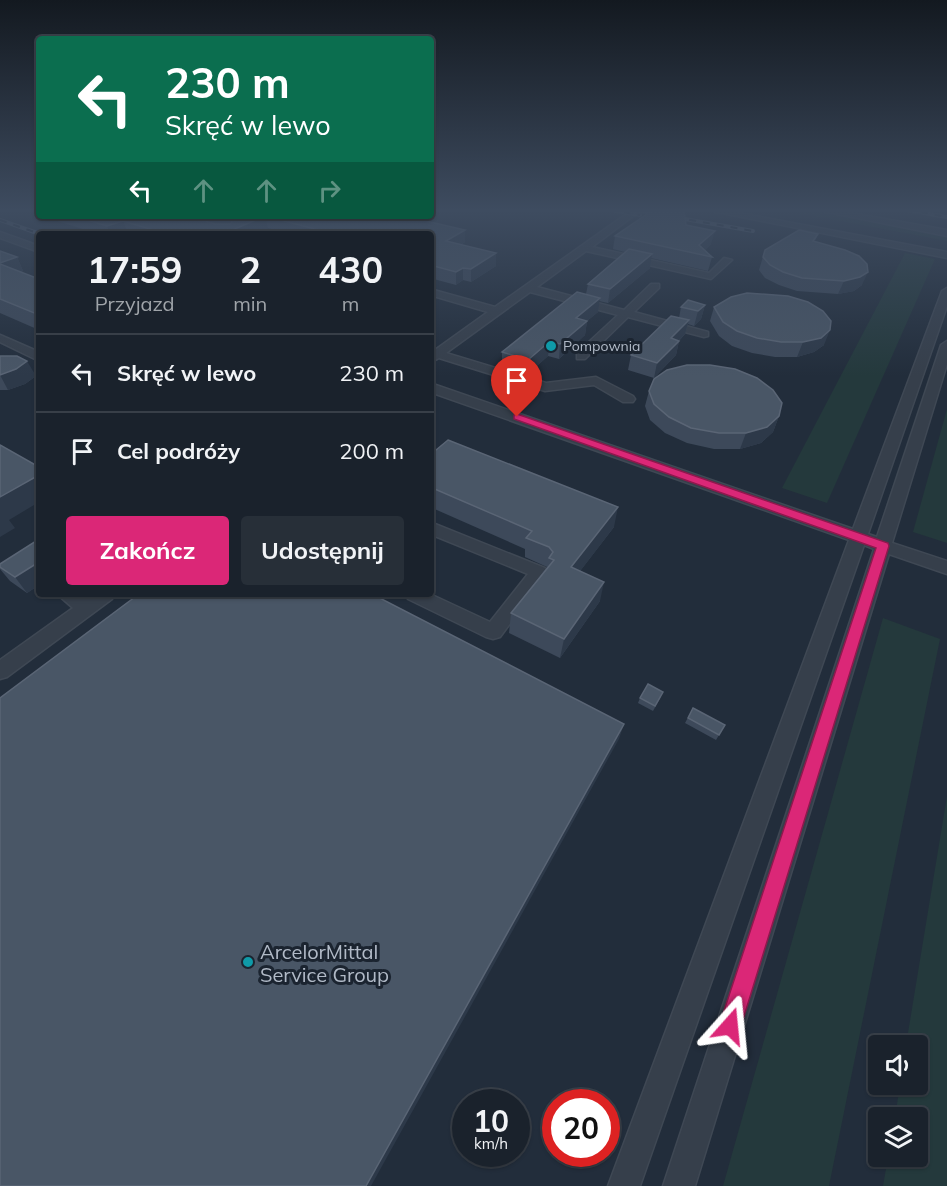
<!DOCTYPE html>
<html lang="pl">
<meta charset="utf-8">
<style>
:root{--surface:#1a222c;--page:#272f38;--text:#f1f3f6;--muted:#9fa4a9;--line:#383f48;--accent:#db2777}
body{margin:0;font-family:Mulish,sans-serif;background:var(--page);color:var(--text);height:100vh;display:flex;flex-direction:column;font-size:22px;white-space:nowrap}
*{box-sizing:border-box;margin:0}
p{font-size:20px;color:var(--muted)}
.icon{flex:none;width:33px;height:33px;fill:none;stroke:currentColor;stroke-width:2;stroke-linecap:round;stroke-linejoin:round}
.map{position:relative;flex:1;overflow:hidden}
.side{position:absolute;left:36px;top:231px;width:398px;height:366px;display:flex;flex-direction:column;background:var(--surface);border-radius:6px;box-shadow:0 2px 4px #0004,0 0 0 2px var(--line)}
.side>*{flex:none}
.top-card{position:absolute;left:36px;top:36px;width:398px;height:183px;border-radius:6px;box-shadow:0 2px 4px #0004,0 0 0 2px var(--line);background:#0b6e4f;color:#fff;overflow:hidden}
.buttons{position:absolute;left:868px;top:1035px;display:grid;gap:12px}
.buttons a{display:grid;place-items:center;width:60px;height:60px;border-radius:6px;background:var(--surface);box-shadow:0 2px 4px #0004,0 0 0 2px var(--line);font-size:30px}
.speed{position:absolute;left:452px;top:1089px;display:flex;gap:12px;font-size:30px;font-weight:700;text-align:center}
.speed>*{display:grid;place-content:center;width:78px;height:78px;border-radius:50%;background:var(--surface);box-shadow:0 2px 4px #0004,0 0 0 2px var(--line);line-height:1}
.speed small{font-size:15px;font-weight:400}
.speed .limit{border:9px solid #d22;background:#fff;color:#111}
.pin{position:absolute;display:grid;place-items:center;width:51px;height:51px;color:#fff;margin:-62px -26px;border-radius:50% 50% 50% 0;rotate:-45deg;box-shadow:0 0 6px #0007}
.pin .icon{rotate:45deg}
.me{position:absolute;width:66px;margin:-33px;rotate:18deg;stroke-linejoin:round;filter:drop-shadow(0 0 4px #0008)}
.turn{display:flex;align-items:center;gap:21px;height:126px;padding:0 30px;font-size:27px}
.turn .icon{width:78px;height:78px;stroke-width:2.5}
.turn b{display:block;font-size:42px;line-height:51px}
.lanes{display:flex;align-items:center;height:57px;padding:0 30px;background:#0003;justify-content:center;gap:30px;direction:ltr}
.lanes .off{opacity:.35}
.eta{display:flex;justify-content:space-evenly;align-items:center;height:102px;text-align:center}
.eta b{font-size:36px;font-weight:700;line-height:42px}
.action{display:flex;gap:12px;margin-top:auto;padding:12px 30px}
.action a{flex:1;height:69px;border-radius:6px;background:var(--accent);color:#fff;font-size:24px;font-weight:700;line-height:69px;text-align:center}
.action a+a{background:var(--page);color:var(--text)}
ul{padding:0;list-style:none}
li{display:flex;align-items:center;gap:18px;height:78px;padding:0 30px;border-top:2px solid var(--line)}
li div{flex:1}
li b{display:block;font-size:22px}
li em{font-style:normal}
.map>svg:first-child{display:block}
.green{fill:#24393c}
.lines{fill:none;stroke-linecap:round;stroke-linejoin:round}
.minor-casing{stroke:#3f4854;stroke-width:3}
.minor{fill:#363f4b;fill-rule:evenodd}
.rail-casing{stroke:#586372;stroke-width:4}
.rail{stroke:#1b2430;stroke-width:2;stroke-dasharray:7;stroke-linecap:butt}
.wall{fill:#3d495a}
.shaded-wall{fill:#2d3949}
.building{fill:#495666;stroke:#5a6575;stroke-width:1.5}
.route{fill:#db2777;stroke:#8e194d;stroke-width:1.5}
.culture-dot{fill:#0f9aa8;stroke:#1b2430;stroke-width:2}
.labels{text-anchor:middle;dominant-baseline:central;stroke-width:6;stroke-linejoin:round;paint-order:stroke}
.far-poi-label{font-size:14px;fill:#b1bac7;stroke:#1b2430;text-anchor:start}
.near-poi-label{font-size:20px;fill:#b1bac7;stroke:#1b2430;text-anchor:start}
</style>
<div class="map">
<svg width="947" height="1186" viewBox="0 0 947 1186">
<rect width="100%" height="100%" fill="#222d3b"/>
<!-- green -->
<g class="green">
<path d="M782,210H815L947,234V241Z"/>
<path d="M905,253L935,259L827,503L782,488Z"/>
<path d="M947,409V543L913,532Z"/>
<path d="M883,618L940,639L829,1186H723Z"/>
<path d="M947,796V1186H883L888,1157L918,1156V1118L895,1117L900,1085L918,1084V1046L906,1045Z"/>
</g>
<g class="lines">
<defs>
<g id="minor">
<path d="M632,210H641L592,247L709,273L724,258L732,260L711,279L586,251L537,287L624,310L651,284H659V288L634,312L708,332V336L704,337L628,317L585,359H577V353L618,315L530,292L446,353L546,383L596,377L633,396L635,399L633,402H623L594,385L545,391L439,358L430,363V349L435,350L488,312L430,295V289L495,307Z"/>
<path d="M707,210H724L947,252V258Z"/>
<path d="M817,210H834L947,230V236Z"/>
<path d="M0,232L39,246V252L0,238Z"/>
<path d="M947,288V306L868,534L877,537L941,345L947,341V364L892,543L947,561V574L889,554L695,1186H663L874,549L864,545L640,1186H608L849,540L430,392V383L853,529L942,291Z"/>
<path d="M0,335L39,352V361L0,342Z"/>
<path d="M430,522L545,568L548,572L545,576L500,637L493,639L486,637L408,599L405,594H430L490,622L528,574L430,534Z"/>
<path d="M57,594H79L86,599L93,594H115L112,599L7,677L0,679V660L73,608Z"/>
</g>
</defs>
<!-- minor casing -->
<use href="#minor" class="minor-casing"/>
<!-- minor -->
<use href="#minor" class="minor"/>
<defs>
<g id="rail">
<path d="M610,210L640,215"/>
<path d="M634,210L753,231"/>
<path d="M907,210L947,217"/>
<path d="M0,220L40,234"/>
</g>
</defs>
<!-- rail casing -->
<use href="#rail" class="rail-casing"/>
<!-- rail -->
<use href="#rail" class="rail"/>
</g>
<!-- wall -->
<g class="wall">
<path d="M430,210H435V216L426,221L465,242L461,245L496,266L471,282L463,280L456,285L430,278V234H290L268,228L255,234H132L128,233L124,234H98L42,216H430Z"/>
<path d="M686,225L711,244L705,250L712,257L708,271L651,258L650,268L608,303L599,301L598,312L587,321L585,335L559,359L548,356L527,375L502,367V352L586,294L588,284L625,252L613,249L615,236Z"/>
<path d="M818,234L815,241L862,285L854,291L838,294L797,291L779,285L765,278L759,270L765,250Z"/>
<path d="M0,251L17,257L23,271L21,272L39,279V330L0,313Z"/>
<path d="M705,305L701,319L694,326L688,324L685,334L679,341L676,355L654,378L628,370L631,355L679,318L681,307Z"/>
<path d="M714,307L824,345L814,352L797,357H775L752,353L732,346L719,336L710,321Z"/>
<path d="M0,356L36,376L25,384L8,390H0Z"/>
<path d="M649,391L779,416L773,432L761,443L740,449H714L687,443L665,433L650,420L645,406Z"/>
<path d="M430,455L614,527L580,571L600,601L560,658L509,633L511,613L547,567L525,557V549L430,507Z"/>
<path d="M39,539V585L27,593L10,581L0,569V564Z"/>
<path d="M661,697L653,711L638,703L640,698Z"/>
<path d="M693,708L725,725L716,740L685,723Z"/>
</g>
<!-- shaded-wall -->
<g class="shaded-wall">
<path d="M430,210H435V216L410,229L409,217L411,216H430Z"/>
<path d="M265,216L268,228L255,234H223Z"/>
<path d="M123,221L128,233L124,234H110L107,226Z"/>
<path d="M465,230V242L446,253V241Z"/>
<path d="M715,231L711,244L700,255L699,245Z"/>
<path d="M496,253V266L471,282V269Z"/>
<path d="M652,254L650,268L608,303L610,289Z"/>
<path d="M17,257L23,271L0,280V263Z"/>
<path d="M463,268V280L456,285V272Z"/>
<path d="M868,272L862,285L854,291L838,294L844,281Z"/>
<path d="M430,297H431L432,310L430,311Z"/>
<path d="M600,298L598,312L587,321L585,335L559,359L560,344L576,318Z"/>
<path d="M705,305L701,319L694,326L698,311Z"/>
<path d="M689,320L685,334L667,353L671,338Z"/>
<path d="M830,330L824,345L814,352L797,357L803,342Z"/>
<path d="M550,341L548,356L527,375L528,360Z"/>
<path d="M679,341L676,355L654,378L657,363Z"/>
<path d="M27,361L36,376L25,384L8,390L0,375Z"/>
<path d="M779,416L773,432L761,443L740,449L746,433Z"/>
<path d="M39,475V502L9,520L15,528L0,537V497Z"/>
<path d="M618,507L614,527L568,587L571,567Z"/>
<path d="M39,562V585L27,593L15,577Z"/>
<path d="M604,582L600,601L560,658L564,639Z"/>
<path d="M624,724L619,739L371,1186H366Z"/>
</g>
<!-- building -->
<g class="building">
<path d="M653,210H684L686,225L715,231L699,245L712,257L615,236Z"/>
<path d="M74,216H189L215,224H230L232,222L231,220L218,216H411L409,217L465,230L446,241L496,253L471,269L463,268L456,272L430,265V234H334L265,216L223,234H154L160,232L123,221L107,226Z"/>
<path d="M799,230L818,234L813,241L845,250L859,256L867,264L868,272L860,277L844,281L802,278L783,272L770,265L763,257L765,250Z"/>
<path d="M629,249L652,254L610,289L588,284Z"/>
<path d="M0,251L17,257L0,263Z"/>
<path d="M0,264L39,279V315L0,299Z"/>
<path d="M577,292L600,298L576,318L587,321L560,344L550,341L528,360L502,352Z"/>
<path d="M747,293L788,296L808,302L823,311L831,321L830,330L821,338L803,342H781L757,338L737,331L723,322L714,307L731,297Z"/>
<path d="M688,300L705,305L698,311L681,307Z"/>
<path d="M671,316L689,320L671,338L679,341L657,363L631,355Z"/>
<path d="M0,356H17L27,361L16,369L0,375Z"/>
<path d="M687,365H710L735,369L757,378L773,390L782,403L779,416L767,427L746,433H719L691,428L669,417L654,404L649,391L654,379L667,370Z"/>
<path d="M448,440L618,507L571,567L604,582L564,639L511,613L554,560L549,558L553,552L549,547L526,538L532,531L430,487V455Z"/>
<path d="M0,445L39,467V475L0,497Z"/>
<path d="M39,539V562L15,577L0,567V564Z"/>
<path d="M139,594H372L624,724L366,1186H0V698Z"/>
<path d="M648,684L663,692L655,706L640,698Z"/>
<path d="M693,708L725,725L719,735L688,718Z"/>
</g>
<!-- sky -->
<linearGradient id="sky" x2="0" y2="1"><stop stop-color="#131920"/><stop offset="0.56" stop-color="#3e4c60"/><stop offset="1" stop-color="#3e4c60" stop-opacity="0"/></linearGradient>
<rect width="947" height="376" fill="url(#sky)"/>
<!-- route -->
<path class="route" d="M517,414L888,543L889,546L741,1026L738,1034L730,1037L722,1034L719,1026L876,548L514,419V415Z"/>
<!-- markers -->
<g class="culture-dot">
<circle cx="551" cy="346" r="6"/>
<circle cx="248" cy="962" r="6"/>
</g>
<g class="labels">
<!-- far-poi labels -->
<g class="far-poi-label">
<text x="563" y="346">Pompownia</text>
</g>
<!-- near-poi labels -->
<g class="near-poi-label">
<text x="260" y="951">ArcelorMittal<tspan x="260" dy="23">Service Group</tspan></text>
</g>
</g>
</svg>
<div class="buttons">
<a><svg class="icon" aria-label="sound" viewBox="0 0 24 24"><path d="M4 9h4l5-4v14l-5-4H4zM17 9q2 3 0 6"/></svg></a>
<a><svg class="icon" aria-label="layers" viewBox="0 0 24 24"><path d="M12 4l9 5-9 5-9-5zM3 14l9 5 9-5"/></svg></a>
</div>
<div class="speed"><div>10<small>km/h</small></div><div class="limit">20</div></div>
<div class="pin" style="left:517px;top:417px;background:#d93025"><svg class="icon" aria-label="arrive" viewBox="0 0 24 24"><path d="M6 21V4h12l-3 4 3 4H6"/></svg></div>
<svg class="me" style="left:730px;top:1026px" viewBox="-20 -20 40 40"><path d="M0-17L14 15 0 8-14 15z" fill="#db2777" stroke="#fff" stroke-width="4"/></svg>
<div class="top-card">
<div class="turn"><svg class="icon" aria-label="left" viewBox="0 0 24 24"><path d="M17 20v-9H6M10 6l-5 5 5 5"/></svg><div><b>230 m</b>Skręć w lewo</div></div>
<div class="lanes"><svg class="icon" aria-label="left" viewBox="0 0 24 24"><path d="M17 20v-9H6M10 6l-5 5 5 5"/></svg><svg class="icon off" aria-label="ahead" viewBox="0 0 24 24"><path d="M12 20V5M6 11l6-6 6 6"/></svg><svg class="icon off" aria-label="ahead" viewBox="0 0 24 24"><path d="M12 20V5M6 11l6-6 6 6"/></svg><svg class="icon off" aria-label="right" viewBox="0 0 24 24"><path d="M7 20v-9h11M14 6l5 5-5 5"/></svg></div>
</div>
<section class="side">
<div class="eta">
<div><b>17:59</b><p>Przyjazd</p></div>
<div><b>2</b><p>min</p></div>
<div><b>430</b><p>m</p></div>
</div>
<ul>
<li><svg class="icon" aria-label="left" viewBox="0 0 24 24"><path d="M17 20v-9H6M10 6l-5 5 5 5"/></svg><div><b>Skręć w lewo</b></div><em>230 m</em></li>
<li><svg class="icon" aria-label="arrive" viewBox="0 0 24 24"><path d="M6 21V4h12l-3 4 3 4H6"/></svg><div><b>Cel podróży</b></div><em>200 m</em></li>
</ul>
<div class="action"><a>Zakończ</a><a>Udostępnij</a></div>
</section>
</div>
